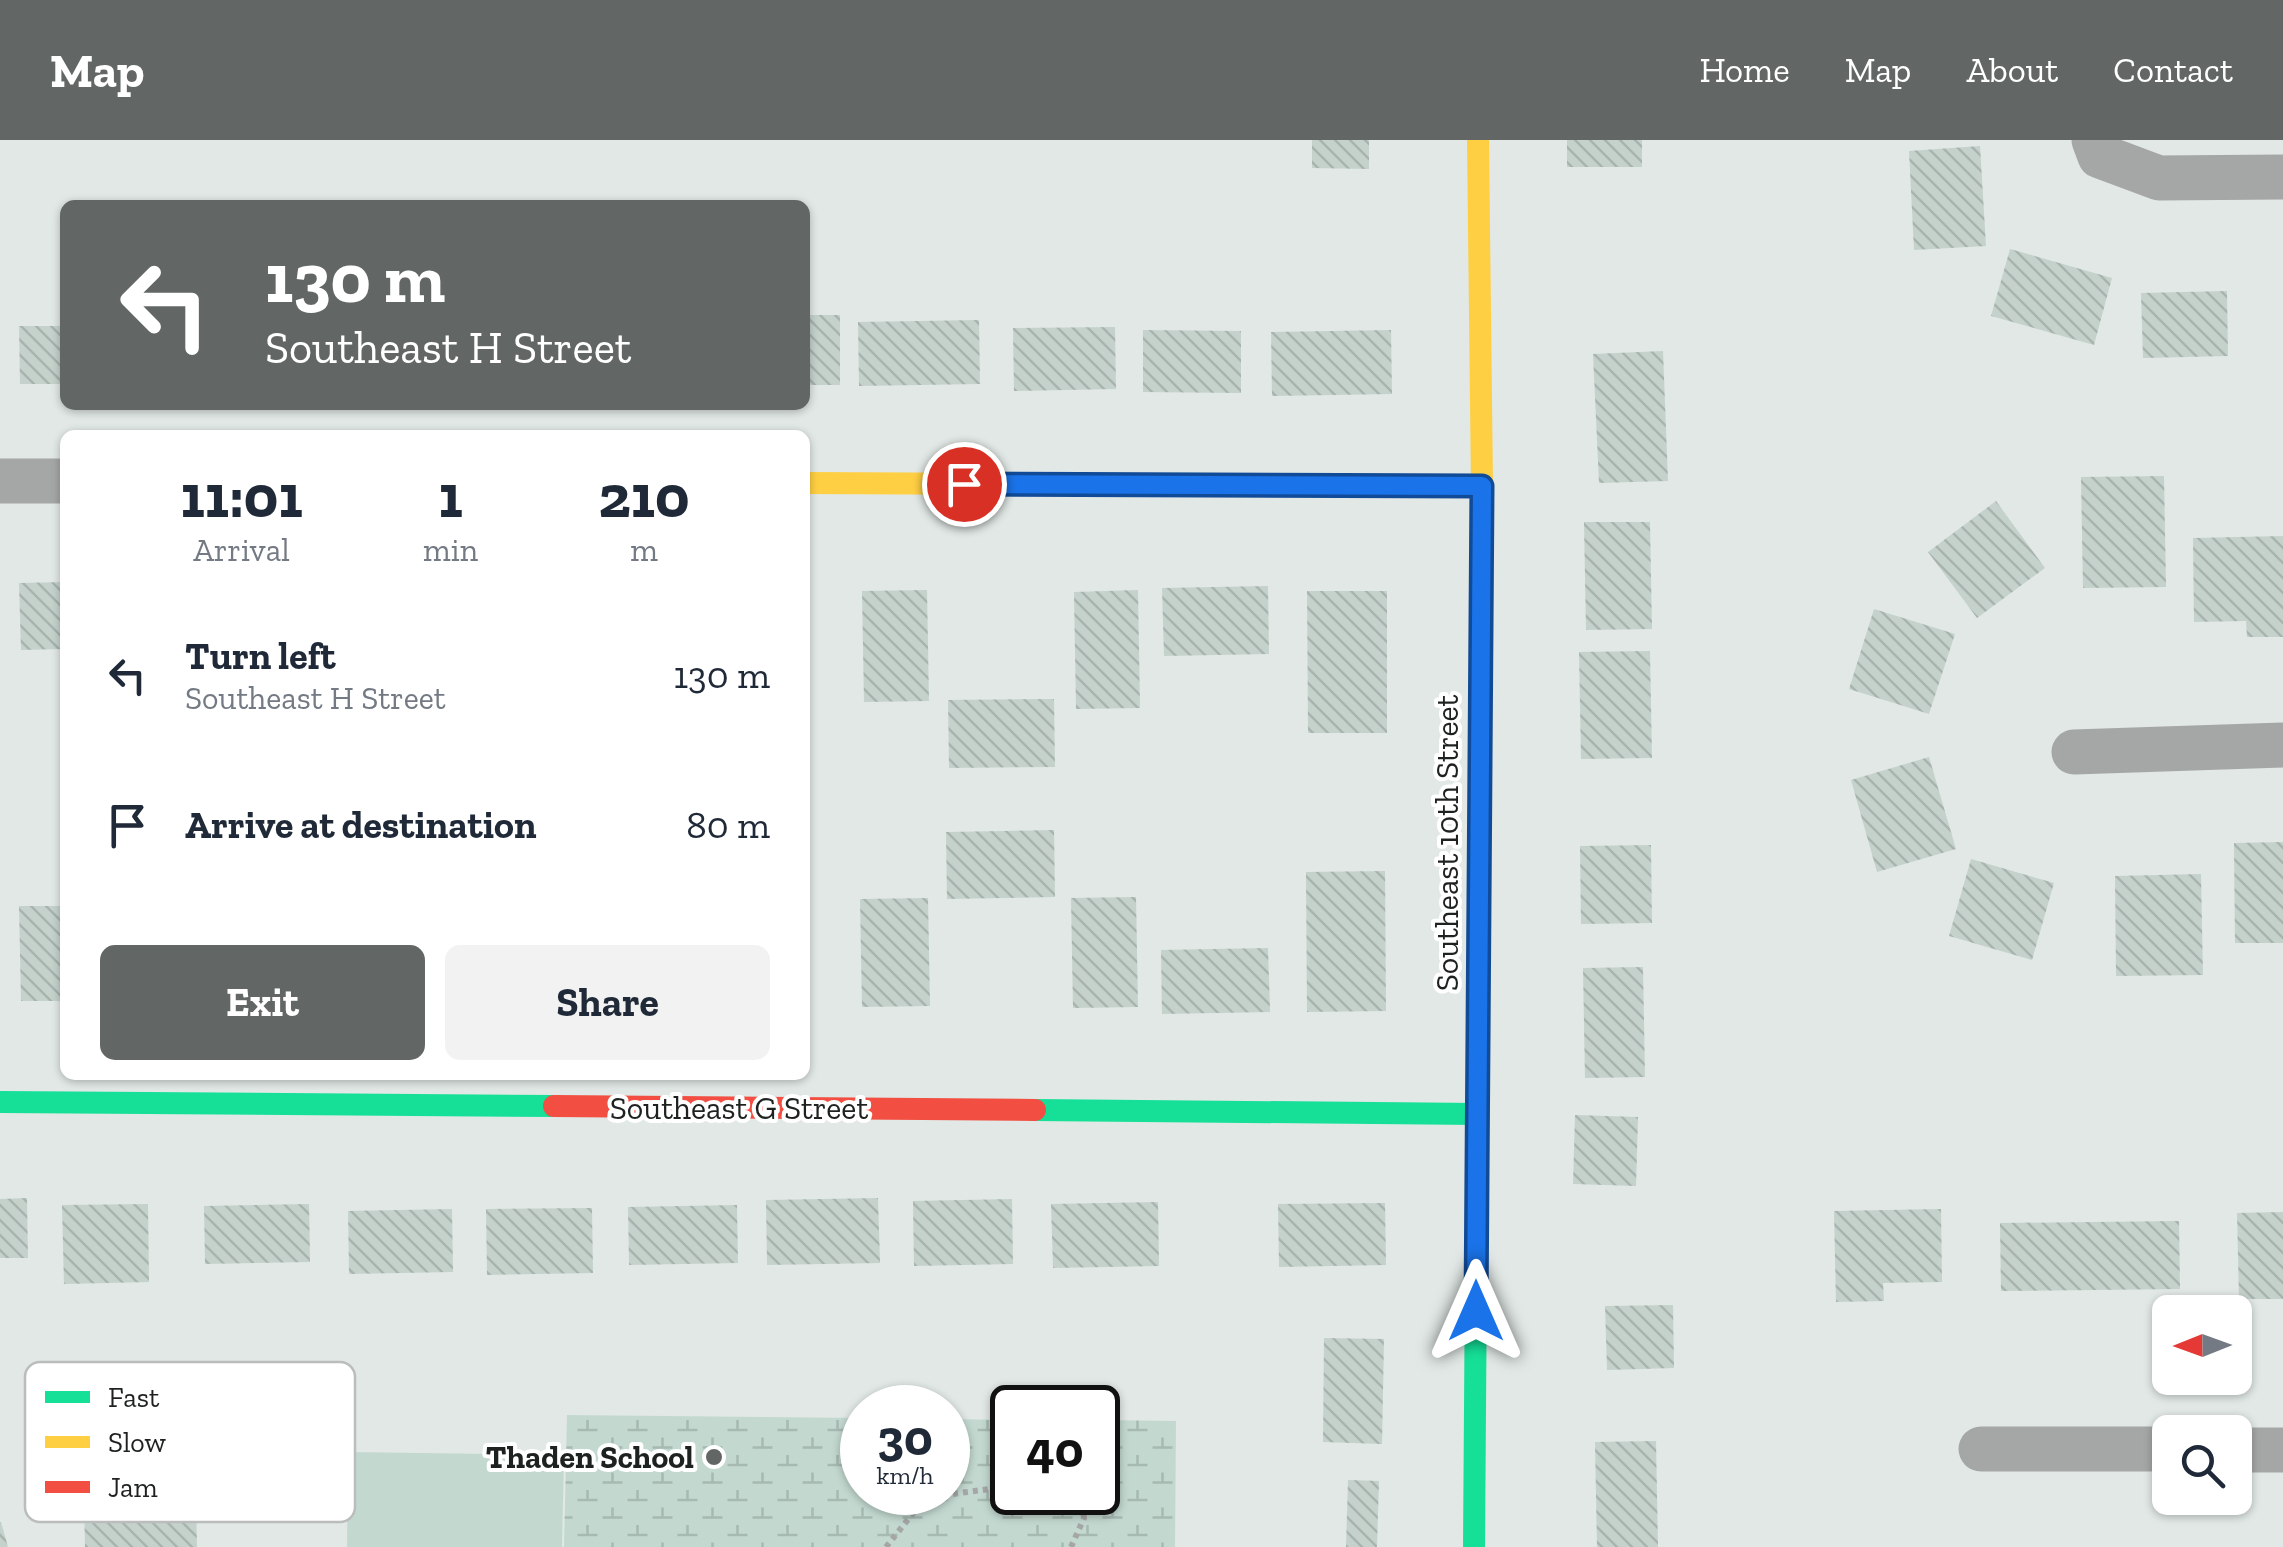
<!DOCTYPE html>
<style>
:root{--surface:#fff;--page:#f2f2f3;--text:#1f2937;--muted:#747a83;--accent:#626765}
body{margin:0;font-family:"Zilla Slab",serif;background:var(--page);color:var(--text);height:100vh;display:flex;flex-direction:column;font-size:38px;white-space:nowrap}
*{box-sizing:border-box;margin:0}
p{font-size:32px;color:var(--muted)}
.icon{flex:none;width:55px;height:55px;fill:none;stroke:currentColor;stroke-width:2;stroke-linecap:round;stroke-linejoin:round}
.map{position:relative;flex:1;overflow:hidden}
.details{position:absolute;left:60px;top:290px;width:750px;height:650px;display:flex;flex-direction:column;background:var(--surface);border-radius:15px;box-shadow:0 2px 8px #0004}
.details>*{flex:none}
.hud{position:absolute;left:60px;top:60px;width:750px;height:210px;border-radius:15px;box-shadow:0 2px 8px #0004;background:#626765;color:#fff;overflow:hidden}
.needle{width:65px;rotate:269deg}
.buttons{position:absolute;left:2152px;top:1155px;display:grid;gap:20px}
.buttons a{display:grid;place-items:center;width:100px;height:100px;border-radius:15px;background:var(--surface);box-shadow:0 2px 8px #0004;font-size:50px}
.speed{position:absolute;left:840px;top:1245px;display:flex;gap:20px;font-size:50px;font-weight:700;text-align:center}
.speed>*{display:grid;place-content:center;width:130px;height:130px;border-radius:50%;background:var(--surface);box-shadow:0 2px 8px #0004;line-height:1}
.speed small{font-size:25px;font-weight:400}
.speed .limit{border:5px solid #111;border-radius:15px;background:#fff;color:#111}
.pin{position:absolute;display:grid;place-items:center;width:85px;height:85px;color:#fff;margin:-42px;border:5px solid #fff;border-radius:50%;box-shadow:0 2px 10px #0007}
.me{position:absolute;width:110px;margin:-55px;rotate:0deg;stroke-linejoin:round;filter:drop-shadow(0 0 8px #0008)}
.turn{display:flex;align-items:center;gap:35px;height:210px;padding:0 40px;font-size:45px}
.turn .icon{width:130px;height:130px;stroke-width:2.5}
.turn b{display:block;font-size:70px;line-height:85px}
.eta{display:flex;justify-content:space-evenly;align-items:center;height:170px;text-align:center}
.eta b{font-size:60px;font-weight:700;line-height:70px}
.action{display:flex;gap:20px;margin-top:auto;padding:20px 40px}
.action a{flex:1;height:115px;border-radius:15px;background:var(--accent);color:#fff;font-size:40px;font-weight:700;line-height:115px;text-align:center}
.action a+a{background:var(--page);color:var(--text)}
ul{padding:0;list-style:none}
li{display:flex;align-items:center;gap:30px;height:150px;padding:0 40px}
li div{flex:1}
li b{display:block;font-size:38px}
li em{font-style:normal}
header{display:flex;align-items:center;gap:60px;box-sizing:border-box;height:140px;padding:0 50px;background:var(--accent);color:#fff}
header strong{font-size:48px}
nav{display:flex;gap:55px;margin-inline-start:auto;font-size:35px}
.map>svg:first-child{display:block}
.green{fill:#c3d9d0}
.wetland{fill:url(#wetland-marsh)}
.building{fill:url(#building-back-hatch)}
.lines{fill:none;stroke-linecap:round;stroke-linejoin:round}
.path{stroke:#a5a7a6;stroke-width:6;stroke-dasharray:5 5;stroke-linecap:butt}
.street{stroke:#a5a7a6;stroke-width:45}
.fast{stroke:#16e098;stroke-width:22}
.slow{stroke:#ffcf43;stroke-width:22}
.jam{stroke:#f24e42;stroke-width:22}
.route-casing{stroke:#114b97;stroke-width:25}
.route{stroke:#1a73e8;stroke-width:18}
.poi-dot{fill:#626765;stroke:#fff;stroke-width:4}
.labels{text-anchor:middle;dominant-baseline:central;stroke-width:8;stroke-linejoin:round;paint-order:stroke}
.street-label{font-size:32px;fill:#1d2220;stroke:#fff}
.poi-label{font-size:32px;font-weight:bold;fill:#1d2220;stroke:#fff;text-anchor:end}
.key{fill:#fff;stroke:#bbbdbc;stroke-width:2.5}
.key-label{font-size:28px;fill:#1d2220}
</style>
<header>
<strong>Map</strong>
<nav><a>Home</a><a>Map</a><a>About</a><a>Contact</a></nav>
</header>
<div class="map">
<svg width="2283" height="1407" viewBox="0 0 2283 1407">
<defs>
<pattern id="wetland-marsh" width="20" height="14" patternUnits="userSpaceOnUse" patternTransform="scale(2.5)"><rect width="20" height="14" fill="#c3d9d0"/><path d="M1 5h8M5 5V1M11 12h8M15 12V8" fill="none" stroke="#a7bab2"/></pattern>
<pattern id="building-back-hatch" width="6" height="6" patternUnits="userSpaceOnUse" patternTransform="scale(2.5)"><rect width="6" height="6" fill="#c5d2cc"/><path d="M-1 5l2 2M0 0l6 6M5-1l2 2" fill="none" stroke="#a9b4af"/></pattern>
</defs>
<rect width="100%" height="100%" fill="#e1e8e5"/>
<!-- green -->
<path class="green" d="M348,1312L564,1315L562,1407H347Z"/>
<!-- wetland -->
<path class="wetland" d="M567,1275L862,1278V1352H948V1279L1012,1280V1352H1098V1280L1176,1281L1175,1407H564Z"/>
<!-- building -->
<g class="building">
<path d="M1312,0H1369V29L1312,28Z"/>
<rect x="1567" y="0" width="75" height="27"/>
<path d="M1980,6L1986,106L1914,110L1909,11Z"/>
<path d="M2010,109L2112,138L2094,205L1991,176Z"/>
<path d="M2227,151L2228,216L2143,218L2141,153Z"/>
<rect x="805" y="175" width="35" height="70"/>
<path d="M979,180L980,244L859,246L858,182Z"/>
<path d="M19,186H65V244H20Z"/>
<path d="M1115,187L1116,249L1014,251L1013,188Z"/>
<path d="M1143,190L1241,191V253L1143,252Z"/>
<path d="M1391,190L1392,254L1272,256L1271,192Z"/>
<path d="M1663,211L1668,341L1599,343L1593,214Z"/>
<path d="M2164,336L2166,447L2083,448L2081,337Z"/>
<path d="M1996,361L2045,428L1977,478L1928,412Z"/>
<path d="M1584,382H1650L1652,489L1586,490Z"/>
<path d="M2283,396V497H2247L2246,481L2194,482L2193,398Z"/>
<path d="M65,442V509L21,510L19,443Z"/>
<path d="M1268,446L1269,514L1164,516L1162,448Z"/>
<path d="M927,450L929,561L864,562L862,451Z"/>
<path d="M1138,450L1140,568L1076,569L1074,452Z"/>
<path d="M1307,451H1387V593H1308Z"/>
<path d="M1874,469L1955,494L1929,574L1849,549Z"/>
<path d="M1650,511L1652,618L1581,619L1579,512Z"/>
<path d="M1054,559L1055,627L949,628L948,560Z"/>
<path d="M1929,617L1956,709L1877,732L1851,640Z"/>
<path d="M1054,690L1055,757L947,759L946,692Z"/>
<path d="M2283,702V803H2235L2234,703Z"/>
<path d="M1651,705L1652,783L1581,784L1580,706Z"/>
<path d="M1971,719L2054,743L2032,820L1949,796Z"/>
<path d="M1385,731L1386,871L1307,872L1306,732Z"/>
<path d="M2201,734L2203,835L2116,836L2115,736Z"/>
<path d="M1136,757L1138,867L1073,868L1071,758Z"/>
<path d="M928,758L930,866L862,867L860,759Z"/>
<path d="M19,766H65V861H21Z"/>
<path d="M1268,808L1270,872L1162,874L1161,810Z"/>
<path d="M1643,827L1645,937L1585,938L1583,828Z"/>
<path d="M1575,975L1638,977L1636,1046L1573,1044Z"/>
<path d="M27,1058L28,1118H0V1059Z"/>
<path d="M878,1058L880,1123L767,1125L766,1060Z"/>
<path d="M1012,1059L1013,1124L914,1126L913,1061Z"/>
<path d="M1158,1062L1159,1126L1053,1128L1051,1064Z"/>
<path d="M1385,1063L1386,1125L1279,1127L1278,1064Z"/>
<path d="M148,1064L149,1142L64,1144L62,1065Z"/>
<path d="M309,1064L310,1122L205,1124L204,1066Z"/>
<path d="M737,1065L738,1123L629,1125L628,1067Z"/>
<path d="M592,1068L593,1133L487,1135L486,1069Z"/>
<path d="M452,1069L453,1132L349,1134L348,1071Z"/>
<path d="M1941,1069L1942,1142L1883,1143L1884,1161L1836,1162L1834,1071Z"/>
<path d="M2283,1072V1159H2239L2237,1073Z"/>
<path d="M2179,1081L2180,1149L2001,1151L2000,1083Z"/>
<path d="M1673,1165L1674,1228L1607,1230L1605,1166Z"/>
<path d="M1324,1198L1384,1199L1382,1304L1323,1302Z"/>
<path d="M1656,1301L1658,1407H1597L1595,1302Z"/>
<path d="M1348,1340L1379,1341L1377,1407H1346Z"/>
<path d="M196,1359L197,1407H85L84,1361Z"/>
<path d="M0,1382H1L8,1407H0Z"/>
</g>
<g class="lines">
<!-- path -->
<g class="path">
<path d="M886,1407L914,1372L930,1357L1012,1346"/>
<path d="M1071,1407L1084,1378L1081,1360L1071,1352"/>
</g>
<!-- street -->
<g class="street">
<path d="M2094,0L2100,16L2159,38L2283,37"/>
<path d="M0,341H65"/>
<path d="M2074,612L2283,605"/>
<path d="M1981,1309H2170"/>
<path d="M2235,1310H2283"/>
</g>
<!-- fast -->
<g class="fast">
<path d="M1203,345L1482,346"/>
<path d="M0,962L554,966"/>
<path d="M1035,970L1478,974"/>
<path d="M1474,1407L1479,721"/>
</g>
<!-- slow -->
<g class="slow">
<path d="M1478,0L1482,346L1479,721"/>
<path d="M805,343L1203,345"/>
</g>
<!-- jam -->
<path class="jam" d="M554,966L1035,970"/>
</g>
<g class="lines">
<defs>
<path id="route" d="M964,344L1482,346L1476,1171"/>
</defs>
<!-- route casing -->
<use href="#route" class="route-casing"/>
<!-- route -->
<use href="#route" class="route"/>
</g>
<!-- markers -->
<circle class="poi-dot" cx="714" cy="1317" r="10"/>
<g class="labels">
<!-- street labels -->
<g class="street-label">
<text transform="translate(1447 703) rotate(-90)">Southeast 10th Street</text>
<text x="739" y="968">Southeast G Street</text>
</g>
<!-- poi labels -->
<g class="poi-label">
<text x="694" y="1317">Thaden School</text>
</g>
</g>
<!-- legend -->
<rect x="25" y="1222" width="330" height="160" rx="15" class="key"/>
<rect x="45" y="1251" width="45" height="12" fill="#16e098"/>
<rect x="45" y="1296" width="45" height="12" fill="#ffcf43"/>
<rect x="45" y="1341" width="45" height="12" fill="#f24e42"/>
<g class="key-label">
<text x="108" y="1267">Fast</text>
<text x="108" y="1312">Slow</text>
<text x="108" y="1357">Jam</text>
</g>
</svg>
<div class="buttons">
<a><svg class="needle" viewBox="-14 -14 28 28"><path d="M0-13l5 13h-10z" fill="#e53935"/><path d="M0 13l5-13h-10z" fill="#747a83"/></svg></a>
<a><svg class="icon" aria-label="search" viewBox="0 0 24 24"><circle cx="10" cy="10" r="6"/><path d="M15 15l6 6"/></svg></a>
</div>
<div class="speed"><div>30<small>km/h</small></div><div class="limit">40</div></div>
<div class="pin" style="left:964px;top:344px;background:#d93025"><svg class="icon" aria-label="arrive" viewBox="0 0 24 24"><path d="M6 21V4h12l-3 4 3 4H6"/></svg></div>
<svg class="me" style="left:1476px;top:1171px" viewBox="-20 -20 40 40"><path d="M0-17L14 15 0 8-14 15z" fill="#1a73e8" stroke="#fff" stroke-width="4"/></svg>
<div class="hud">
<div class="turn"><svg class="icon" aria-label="left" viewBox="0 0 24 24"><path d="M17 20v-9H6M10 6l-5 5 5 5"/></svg><div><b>130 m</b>Southeast H Street</div></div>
</div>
<section class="details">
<div class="eta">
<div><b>11:01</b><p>Arrival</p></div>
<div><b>1</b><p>min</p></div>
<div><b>210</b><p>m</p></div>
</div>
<ul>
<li><svg class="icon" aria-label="left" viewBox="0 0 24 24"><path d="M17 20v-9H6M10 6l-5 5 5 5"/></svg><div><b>Turn left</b><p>Southeast H Street</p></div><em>130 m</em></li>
<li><svg class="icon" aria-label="arrive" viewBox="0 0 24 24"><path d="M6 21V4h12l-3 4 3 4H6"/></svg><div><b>Arrive at destination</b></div><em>80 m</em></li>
</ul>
<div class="action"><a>Exit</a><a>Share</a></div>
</section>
</div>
